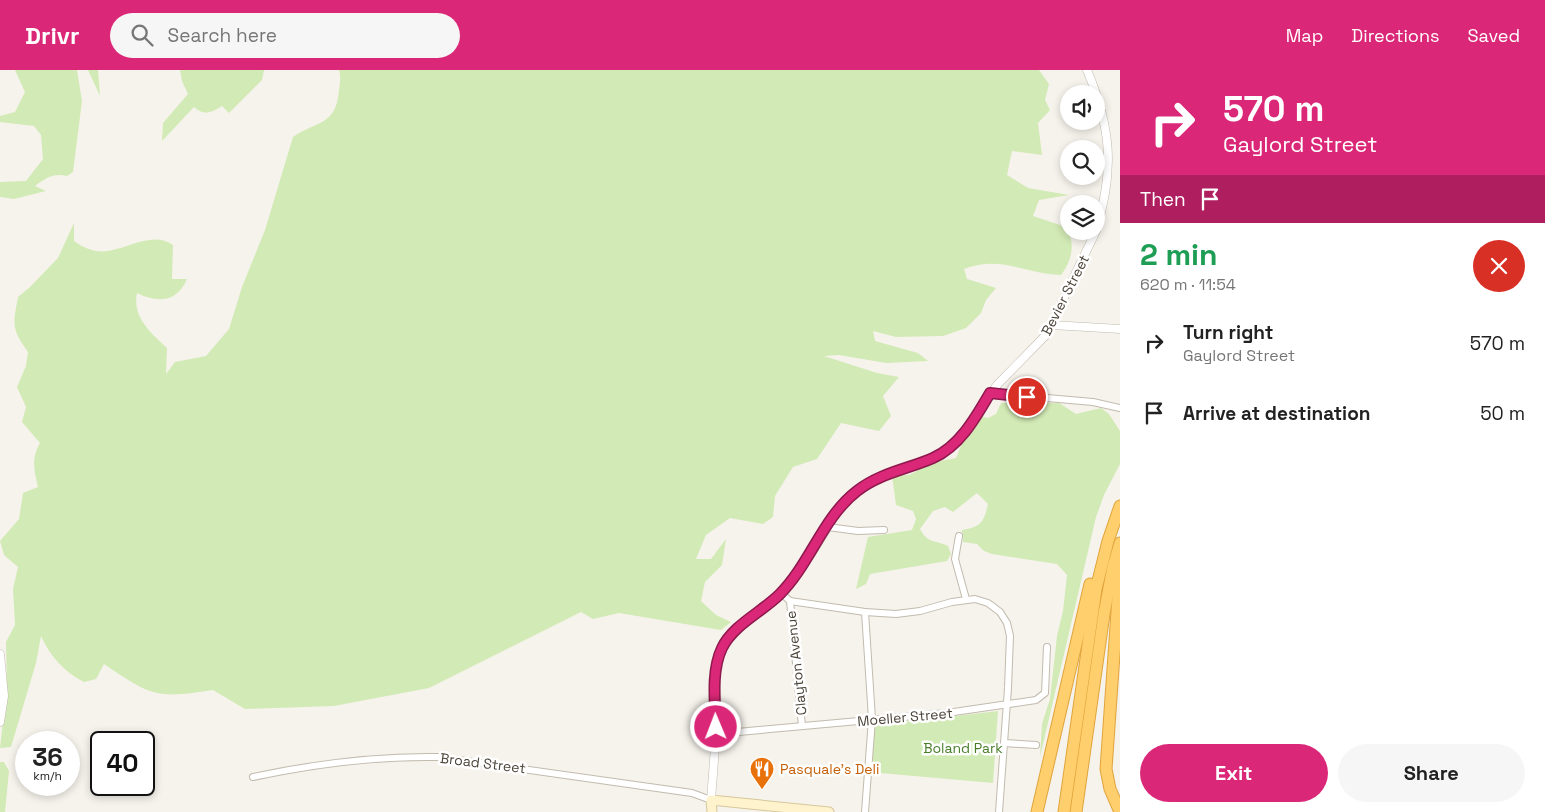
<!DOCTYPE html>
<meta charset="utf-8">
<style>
:root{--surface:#fff;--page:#f6f6f6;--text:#222;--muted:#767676;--accent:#db2777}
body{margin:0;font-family:"Space Grotesk",sans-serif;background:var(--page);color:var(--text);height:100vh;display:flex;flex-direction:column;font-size:19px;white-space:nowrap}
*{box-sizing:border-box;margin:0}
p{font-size:16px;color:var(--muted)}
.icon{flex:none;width:28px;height:28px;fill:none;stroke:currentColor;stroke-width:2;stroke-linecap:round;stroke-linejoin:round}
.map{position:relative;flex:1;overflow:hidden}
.panel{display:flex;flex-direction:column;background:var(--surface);width:425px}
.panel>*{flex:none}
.banner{background:#db2777;color:#fff;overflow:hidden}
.tools{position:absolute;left:1060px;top:15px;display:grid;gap:10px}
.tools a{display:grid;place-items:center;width:45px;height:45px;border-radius:50%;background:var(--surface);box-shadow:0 2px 8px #0003;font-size:25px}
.speed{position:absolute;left:15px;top:661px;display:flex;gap:10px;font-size:25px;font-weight:700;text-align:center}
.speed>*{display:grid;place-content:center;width:65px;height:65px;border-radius:50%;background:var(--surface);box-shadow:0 2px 8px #0003;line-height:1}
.speed small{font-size:12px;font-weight:400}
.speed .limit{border:2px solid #111;border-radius:8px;background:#fff;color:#111}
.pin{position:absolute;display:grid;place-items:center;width:42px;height:42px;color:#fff;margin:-21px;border:2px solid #fff;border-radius:50%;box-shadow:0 1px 5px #0007}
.me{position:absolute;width:55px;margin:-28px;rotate:359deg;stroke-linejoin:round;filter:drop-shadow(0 0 4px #0008)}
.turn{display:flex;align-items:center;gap:18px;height:105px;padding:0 20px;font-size:22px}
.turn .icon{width:65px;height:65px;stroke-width:2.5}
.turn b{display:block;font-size:35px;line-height:42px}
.then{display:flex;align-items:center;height:48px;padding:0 20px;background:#0003;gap:10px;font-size:19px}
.round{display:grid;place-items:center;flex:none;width:52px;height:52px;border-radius:26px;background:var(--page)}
.summary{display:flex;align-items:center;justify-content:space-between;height:85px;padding:0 20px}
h1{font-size:30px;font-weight:800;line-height:38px;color:#1e9e55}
.cta{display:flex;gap:10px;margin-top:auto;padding:10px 20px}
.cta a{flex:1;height:58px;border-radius:30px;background:var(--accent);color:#fff;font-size:20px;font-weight:800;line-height:58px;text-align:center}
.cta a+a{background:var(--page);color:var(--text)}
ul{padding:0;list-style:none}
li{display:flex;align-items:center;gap:15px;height:70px;padding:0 20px}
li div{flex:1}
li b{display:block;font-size:19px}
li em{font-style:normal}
header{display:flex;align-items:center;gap:30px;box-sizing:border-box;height:70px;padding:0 25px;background:var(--accent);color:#fff}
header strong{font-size:24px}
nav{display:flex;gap:28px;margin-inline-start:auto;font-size:18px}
.search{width:350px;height:45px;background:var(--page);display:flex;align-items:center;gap:12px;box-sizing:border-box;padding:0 18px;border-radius:28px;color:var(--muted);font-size:19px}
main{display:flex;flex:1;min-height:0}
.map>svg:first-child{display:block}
.green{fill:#d2eab5}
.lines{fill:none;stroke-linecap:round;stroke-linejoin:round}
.minor-casing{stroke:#c2bbae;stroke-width:8}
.tertiary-casing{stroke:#c2bbae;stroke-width:9}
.secondary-casing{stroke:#d6c79b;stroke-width:11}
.motorway-casing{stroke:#e0a43c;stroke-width:13}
.minor{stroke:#fff;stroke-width:6}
.tertiary{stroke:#fff;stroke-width:8}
.secondary{stroke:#fff3cd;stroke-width:9}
.motorway{stroke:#ffcf6e;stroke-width:11}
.route-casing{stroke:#8e194d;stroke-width:12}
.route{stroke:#db2777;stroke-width:9}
.labels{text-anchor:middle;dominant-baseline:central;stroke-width:5;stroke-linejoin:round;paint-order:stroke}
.street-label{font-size:14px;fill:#4b4439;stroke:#fff}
.park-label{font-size:14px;fill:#4a7f2a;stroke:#fff}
.food-label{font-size:14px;fill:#c56008;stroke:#fff;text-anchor:start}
</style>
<header>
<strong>Drivr</strong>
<div class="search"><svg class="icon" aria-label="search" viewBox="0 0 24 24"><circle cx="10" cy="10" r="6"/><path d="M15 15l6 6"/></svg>Search here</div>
<nav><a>Map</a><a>Directions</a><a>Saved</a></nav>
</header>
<main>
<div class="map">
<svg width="1120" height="742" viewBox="0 0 1120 742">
<rect width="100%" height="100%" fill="#f6f3ec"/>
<!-- green -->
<g class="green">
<path d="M15,0H77L82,31L73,102L67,106C53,103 46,108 35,116L46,121L14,129L0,127V112L26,111L43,89L41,65L34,56L0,52V46L15,42L25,22Z"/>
<path d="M88,0H98L100,26Z"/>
<path d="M180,0H264L262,10L229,43L222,36C211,43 204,46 194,37L162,71L163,53L188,24L182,11Z"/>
<path d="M339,0H1039L1049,14L1045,30L1050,40L1038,53L1042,85L1012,81L1007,105L1028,118L1069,125L1039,130L1033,146L1066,157C1076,173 1072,191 1061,205C1025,204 1001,185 964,199L967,209L996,218L986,230L981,243L966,258L943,266L896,267L873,261L875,271L918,283L928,291L886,293L839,285L824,286L877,303L899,307L883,326L891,346L879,361L841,353L817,389L793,397L775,426L773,447L763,454L730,448L706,465L696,489H711L726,469L722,495L705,512L701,531L716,545L731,552L721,560L619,543L593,549L581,542L429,618L334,636L245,639L213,620C156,629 151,626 104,594L96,609L84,612C64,602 50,586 41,566L36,593L11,677L0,678L7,615L6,572L15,555L13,519L18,497L4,485L0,471L19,449L23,423L38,417C34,400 31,389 40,373L22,352L26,337L17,317L26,296L28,282C11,258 13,255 18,227L30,217L58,188L74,153V171C84,178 95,183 108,181C129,178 153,161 173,175L172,209H187C177,233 157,233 137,223C132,247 151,263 167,278L166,304L175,292L206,286L229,259L242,217L265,160L293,67C318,50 336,56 339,20C340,13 341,7 339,0Z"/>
<path d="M1001,333H1021L1024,341L1022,333H1059L1076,344L1101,338L1109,344L1120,361V394L1104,425L1096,447L1040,687L1042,654L1050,629L1057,566L1063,541L1067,505L1057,494L992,484L984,481L977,474L963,472L962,460C981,457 984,452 988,434L977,423L953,442L945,437L933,441L920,459C929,475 934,469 948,476L951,484L947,491L870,504L866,514L856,519L868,467L912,460L916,449L913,441L896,435L892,405H909L934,392L956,388L962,373L980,346L988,348L996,344Z"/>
<path d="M998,641L993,713L869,702L872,656Z"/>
<path d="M0,692H4L9,701L5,742H0Z"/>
</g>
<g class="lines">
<defs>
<g id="minor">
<path d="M990,323L1093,332L1120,338"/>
<path d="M828,457L858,461L884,460"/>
<path d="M959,466L955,489L966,529"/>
<path d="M781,523L790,531L865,542L896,544L920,541L952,532L975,529L988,533L1000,542L1007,553L1010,566L1008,618L999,742"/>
<path d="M790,531L802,656"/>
<path d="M716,664L947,643L1036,630L1045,623L1047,577"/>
<path d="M1004,673L1036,675"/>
<path d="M253,707C314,694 376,686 438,687L692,723L711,730"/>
<path d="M865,742L872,649L865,542"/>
</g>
<g id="tertiary">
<path d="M1087,0C1111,57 1115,100 1096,160"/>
<path d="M1052,255L1120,259"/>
<path d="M0,584L4,626L0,652"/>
<path d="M711,730L716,664V604L717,592L725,573L737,560L781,523L811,484L841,436L858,420L891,402L932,388L945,381L959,368L997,315L1046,265L1096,161"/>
</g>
<path id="secondary" d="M712,742L711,730L829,742"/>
<g id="motorway">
<path d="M1120,499L1106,699L1110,719L1120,742"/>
<path d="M1037,742L1090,514"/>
<path d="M1064,742L1096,519L1108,471L1120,436"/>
<path d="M1076,742L1104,544L1113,497L1120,473"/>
</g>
</defs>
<!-- minor casing -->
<use href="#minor" class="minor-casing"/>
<!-- tertiary casing -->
<use href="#tertiary" class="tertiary-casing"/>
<!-- secondary casing -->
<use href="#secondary" class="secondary-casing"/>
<!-- motorway casing -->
<use href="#motorway" class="motorway-casing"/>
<!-- minor -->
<use href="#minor" class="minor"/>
<!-- tertiary -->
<use href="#tertiary" class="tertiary"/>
<!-- secondary -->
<use href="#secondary" class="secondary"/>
<!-- motorway -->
<use href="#motorway" class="motorway"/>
</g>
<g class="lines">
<defs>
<path id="route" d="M716,657C715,632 711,601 722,578C733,555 762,542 780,524C810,494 823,447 857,421C880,403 908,399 933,388C960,376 976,347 990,323L1027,327"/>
</defs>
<!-- route casing -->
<use href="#route" class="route-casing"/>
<!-- route -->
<use href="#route" class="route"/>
</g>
<!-- icons -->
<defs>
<symbol id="restaurant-pin" viewBox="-11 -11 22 30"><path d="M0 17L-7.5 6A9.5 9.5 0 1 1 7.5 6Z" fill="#e8710a" stroke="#fff"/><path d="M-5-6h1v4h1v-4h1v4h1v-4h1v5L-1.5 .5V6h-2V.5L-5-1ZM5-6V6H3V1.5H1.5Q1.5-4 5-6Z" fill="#fff"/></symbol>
</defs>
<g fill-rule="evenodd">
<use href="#restaurant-pin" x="748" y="685" width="28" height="38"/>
</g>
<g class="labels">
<!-- street labels -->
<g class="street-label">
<text transform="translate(1065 225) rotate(-63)">Bevier Street</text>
<text transform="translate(796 593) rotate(-96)">Clayton Avenue</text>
<text transform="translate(905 647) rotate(-5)">Moeller Street</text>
<text transform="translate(483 693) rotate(7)">Broad Street</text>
</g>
<!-- park labels -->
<g class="park-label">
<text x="963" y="678">Boland Park</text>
</g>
<!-- food labels -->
<g class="food-label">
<text x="780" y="699">Pasquale's Deli</text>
</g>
</g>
</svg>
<div class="tools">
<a><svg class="icon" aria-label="sound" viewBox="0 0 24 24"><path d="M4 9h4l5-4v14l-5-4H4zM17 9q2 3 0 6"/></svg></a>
<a><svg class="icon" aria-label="search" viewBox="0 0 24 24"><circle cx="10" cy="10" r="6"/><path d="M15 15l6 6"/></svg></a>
<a><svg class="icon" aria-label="layers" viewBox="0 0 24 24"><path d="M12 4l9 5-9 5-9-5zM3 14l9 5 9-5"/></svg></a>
</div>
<div class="speed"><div>36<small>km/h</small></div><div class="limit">40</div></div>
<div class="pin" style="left:1027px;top:327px;background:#d93025"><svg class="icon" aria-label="arrive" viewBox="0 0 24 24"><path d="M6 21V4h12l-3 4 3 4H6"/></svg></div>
<svg class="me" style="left:716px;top:657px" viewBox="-20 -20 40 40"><circle r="17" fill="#db2777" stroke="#fff" stroke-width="3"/><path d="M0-11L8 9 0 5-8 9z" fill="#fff"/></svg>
</div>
<section class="panel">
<div class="banner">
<div class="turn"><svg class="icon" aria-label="right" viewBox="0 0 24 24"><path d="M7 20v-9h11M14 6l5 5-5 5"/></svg><div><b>570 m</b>Gaylord Street</div></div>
<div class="then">Then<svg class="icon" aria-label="arrive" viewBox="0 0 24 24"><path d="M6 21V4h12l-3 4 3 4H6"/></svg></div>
</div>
<div class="summary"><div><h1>2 min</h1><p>620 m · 11:54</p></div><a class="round" style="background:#d93025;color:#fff"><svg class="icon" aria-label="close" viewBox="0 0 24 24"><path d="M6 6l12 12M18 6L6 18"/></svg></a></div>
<ul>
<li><svg class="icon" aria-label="right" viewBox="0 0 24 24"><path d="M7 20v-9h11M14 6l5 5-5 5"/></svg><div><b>Turn right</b><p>Gaylord Street</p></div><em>570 m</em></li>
<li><svg class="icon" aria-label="arrive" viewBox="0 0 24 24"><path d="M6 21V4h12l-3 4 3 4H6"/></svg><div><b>Arrive at destination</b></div><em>50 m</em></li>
</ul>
<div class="cta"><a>Exit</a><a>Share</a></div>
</section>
</main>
